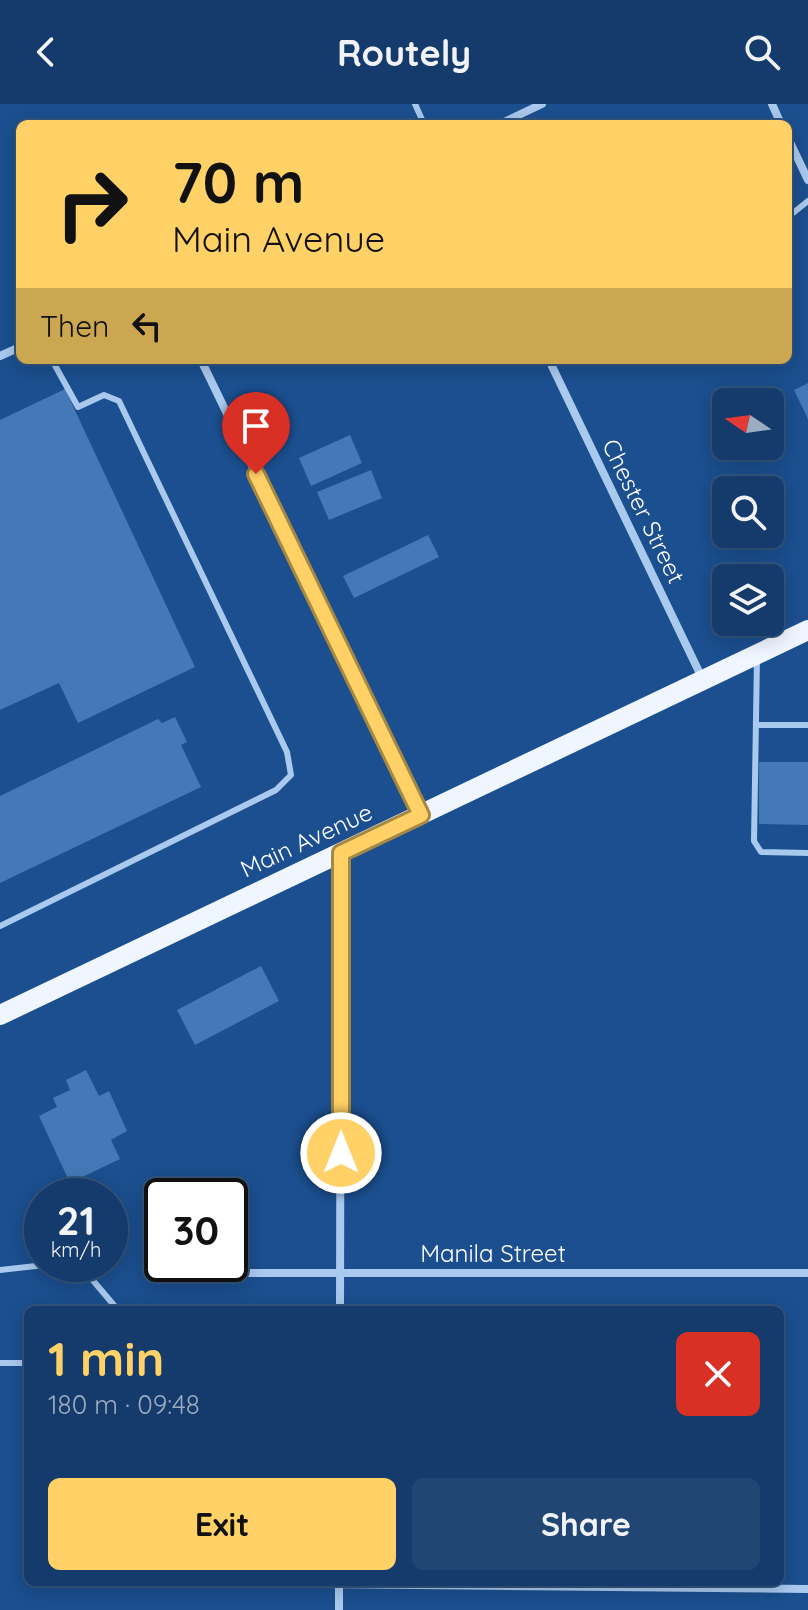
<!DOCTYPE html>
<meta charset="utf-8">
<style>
:root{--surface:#143b6b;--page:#214673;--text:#f1f3f6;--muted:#9dadc1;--line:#33557e;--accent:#ffd166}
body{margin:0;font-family:Quicksand,sans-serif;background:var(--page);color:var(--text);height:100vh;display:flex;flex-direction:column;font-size:30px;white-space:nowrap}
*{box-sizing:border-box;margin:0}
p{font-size:26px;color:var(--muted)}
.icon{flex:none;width:44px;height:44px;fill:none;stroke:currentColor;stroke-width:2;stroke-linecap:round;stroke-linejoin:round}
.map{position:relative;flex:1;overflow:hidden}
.side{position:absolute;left:24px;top:1202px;width:760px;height:280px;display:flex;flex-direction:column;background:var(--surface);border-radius:12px;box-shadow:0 4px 20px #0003,0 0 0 2px var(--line)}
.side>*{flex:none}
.top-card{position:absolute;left:16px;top:16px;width:776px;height:244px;border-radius:12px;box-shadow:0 4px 20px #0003,0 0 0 2px var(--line);background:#ffd166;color:#111;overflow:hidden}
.needle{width:52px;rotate:283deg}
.buttons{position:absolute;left:712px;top:284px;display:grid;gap:16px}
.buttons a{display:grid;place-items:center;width:72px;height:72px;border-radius:12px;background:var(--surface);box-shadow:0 4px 20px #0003,0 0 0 2px var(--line);font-size:40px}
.speed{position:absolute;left:24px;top:1074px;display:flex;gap:16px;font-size:40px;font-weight:700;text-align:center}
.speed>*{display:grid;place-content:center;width:104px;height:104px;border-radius:50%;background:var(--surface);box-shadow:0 4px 20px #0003,0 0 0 2px var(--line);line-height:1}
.speed small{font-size:20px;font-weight:400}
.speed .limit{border:4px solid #111;border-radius:12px;background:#fff;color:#111}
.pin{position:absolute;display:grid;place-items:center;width:68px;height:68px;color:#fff;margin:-82px -34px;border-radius:50% 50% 50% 0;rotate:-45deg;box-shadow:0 0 8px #0007}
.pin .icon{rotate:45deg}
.me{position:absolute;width:88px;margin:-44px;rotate:0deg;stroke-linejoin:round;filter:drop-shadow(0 0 6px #0008)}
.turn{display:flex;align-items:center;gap:28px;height:168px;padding:0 24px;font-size:36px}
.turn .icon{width:104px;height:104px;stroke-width:2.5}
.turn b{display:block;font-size:56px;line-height:68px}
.then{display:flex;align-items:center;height:76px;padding:0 24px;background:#0003;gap:16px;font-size:30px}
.round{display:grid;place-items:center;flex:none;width:84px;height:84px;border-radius:12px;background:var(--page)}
.overview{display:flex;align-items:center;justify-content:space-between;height:136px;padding:0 24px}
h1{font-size:48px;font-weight:700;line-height:60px;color:var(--accent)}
.primary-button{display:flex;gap:16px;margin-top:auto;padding:16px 24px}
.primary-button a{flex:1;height:92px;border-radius:12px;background:var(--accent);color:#111;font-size:32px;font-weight:700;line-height:92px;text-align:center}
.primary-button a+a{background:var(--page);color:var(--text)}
header{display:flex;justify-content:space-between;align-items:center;height:104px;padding:0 24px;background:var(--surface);font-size:36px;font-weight:700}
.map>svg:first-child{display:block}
.building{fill:#4478b7}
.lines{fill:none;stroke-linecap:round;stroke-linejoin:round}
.lane{stroke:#a9c9ee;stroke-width:6}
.street{stroke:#a9c9ee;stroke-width:8}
.primary{stroke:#f0f6ff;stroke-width:20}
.route-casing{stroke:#a68842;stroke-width:20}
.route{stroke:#ffd166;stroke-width:14}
.labels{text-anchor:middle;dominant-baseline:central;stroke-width:7;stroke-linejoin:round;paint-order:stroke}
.street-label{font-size:24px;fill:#fff;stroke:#1b4f8f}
</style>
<header><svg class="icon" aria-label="back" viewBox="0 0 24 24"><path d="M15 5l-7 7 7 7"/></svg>Routely<svg class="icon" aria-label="search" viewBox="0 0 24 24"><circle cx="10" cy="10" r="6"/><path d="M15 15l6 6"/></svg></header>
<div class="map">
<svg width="808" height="1506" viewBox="0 0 808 1506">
<rect width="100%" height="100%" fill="#1b4f8f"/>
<!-- building -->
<g class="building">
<path d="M808,279V315L794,286Z"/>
<path d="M65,285L195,563L78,619L59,579L0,606V316Z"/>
<path d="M350,331L362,359L311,382L299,354Z"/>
<path d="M371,366L382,394L329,416L317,388Z"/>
<path d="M428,431L439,453L354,494L343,472Z"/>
<path d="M175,613L187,638L181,641L201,683L0,779V692L158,615L162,619Z"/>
<path d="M759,658H808V721L759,720Z"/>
<path d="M261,862L279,897L195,941L177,906Z"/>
<path d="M86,966L99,992L109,987L127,1027L111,1036L120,1055L70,1079L39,1012L57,1003L53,994L70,986L66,976Z"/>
<rect x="152" y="1093" width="10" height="39"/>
</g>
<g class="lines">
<!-- lane -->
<g class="lane">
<path d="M415,0L424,20"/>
<path d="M788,113L808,97"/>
<path d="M757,554L754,737L761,748L808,749"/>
<path d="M756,621H808"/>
<path d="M0,822L276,686L291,671L287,648L119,297L104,291L78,303L52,256"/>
<path d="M79,1160L118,1206"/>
<path d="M0,1166L54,1160"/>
<path d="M0,1259H28"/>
</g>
<!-- street -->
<g class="street">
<path d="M772,0L781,20"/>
<path d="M500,20L542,0"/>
<path d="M788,34L808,76"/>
<path d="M0,252L20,243"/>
<path d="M201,256L421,710"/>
<path d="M549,256L703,576"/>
<path d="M177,1169H808"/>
<path d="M340,1206L341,751"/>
<path d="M134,1478L808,1485"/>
<path d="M339,1506V1478"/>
</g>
<!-- primary -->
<path class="primary" d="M0,911L808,526"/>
</g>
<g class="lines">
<defs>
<path id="route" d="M256,370L421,711L341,749V1049"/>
</defs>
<!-- route casing -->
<use href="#route" class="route-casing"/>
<!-- route -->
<use href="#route" class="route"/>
</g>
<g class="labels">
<!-- street labels -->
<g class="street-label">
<text transform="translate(644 407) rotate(64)">Chester Street</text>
<text transform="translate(306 736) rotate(-25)">Main Avenue</text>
<text x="493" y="1149">Manila Street</text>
</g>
</g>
</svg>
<div class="buttons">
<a><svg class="needle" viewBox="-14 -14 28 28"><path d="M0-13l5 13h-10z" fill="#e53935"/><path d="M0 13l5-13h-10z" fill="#9dadc1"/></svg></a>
<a><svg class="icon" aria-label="search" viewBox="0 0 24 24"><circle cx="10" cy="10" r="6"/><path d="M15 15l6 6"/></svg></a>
<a><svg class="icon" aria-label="layers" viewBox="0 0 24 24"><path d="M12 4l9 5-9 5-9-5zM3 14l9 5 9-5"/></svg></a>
</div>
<div class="speed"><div>21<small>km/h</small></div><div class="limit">30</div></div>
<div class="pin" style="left:256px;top:370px;background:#d93025"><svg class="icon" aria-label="arrive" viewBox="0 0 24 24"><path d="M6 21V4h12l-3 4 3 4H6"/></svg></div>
<svg class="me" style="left:341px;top:1049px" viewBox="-20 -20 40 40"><circle r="17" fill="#ffd166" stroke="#fff" stroke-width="3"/><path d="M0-11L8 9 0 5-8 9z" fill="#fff"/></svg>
<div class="top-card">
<div class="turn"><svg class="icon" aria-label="right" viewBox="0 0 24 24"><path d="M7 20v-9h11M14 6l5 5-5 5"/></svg><div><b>70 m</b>Main Avenue</div></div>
<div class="then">Then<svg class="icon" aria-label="left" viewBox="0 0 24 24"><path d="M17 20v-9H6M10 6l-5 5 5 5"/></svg></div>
</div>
<section class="side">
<div class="overview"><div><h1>1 min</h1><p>180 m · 09:48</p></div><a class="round" style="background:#d93025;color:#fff"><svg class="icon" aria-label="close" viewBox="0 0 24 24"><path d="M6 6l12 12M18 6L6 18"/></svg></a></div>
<div class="primary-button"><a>Exit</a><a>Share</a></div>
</section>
</div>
